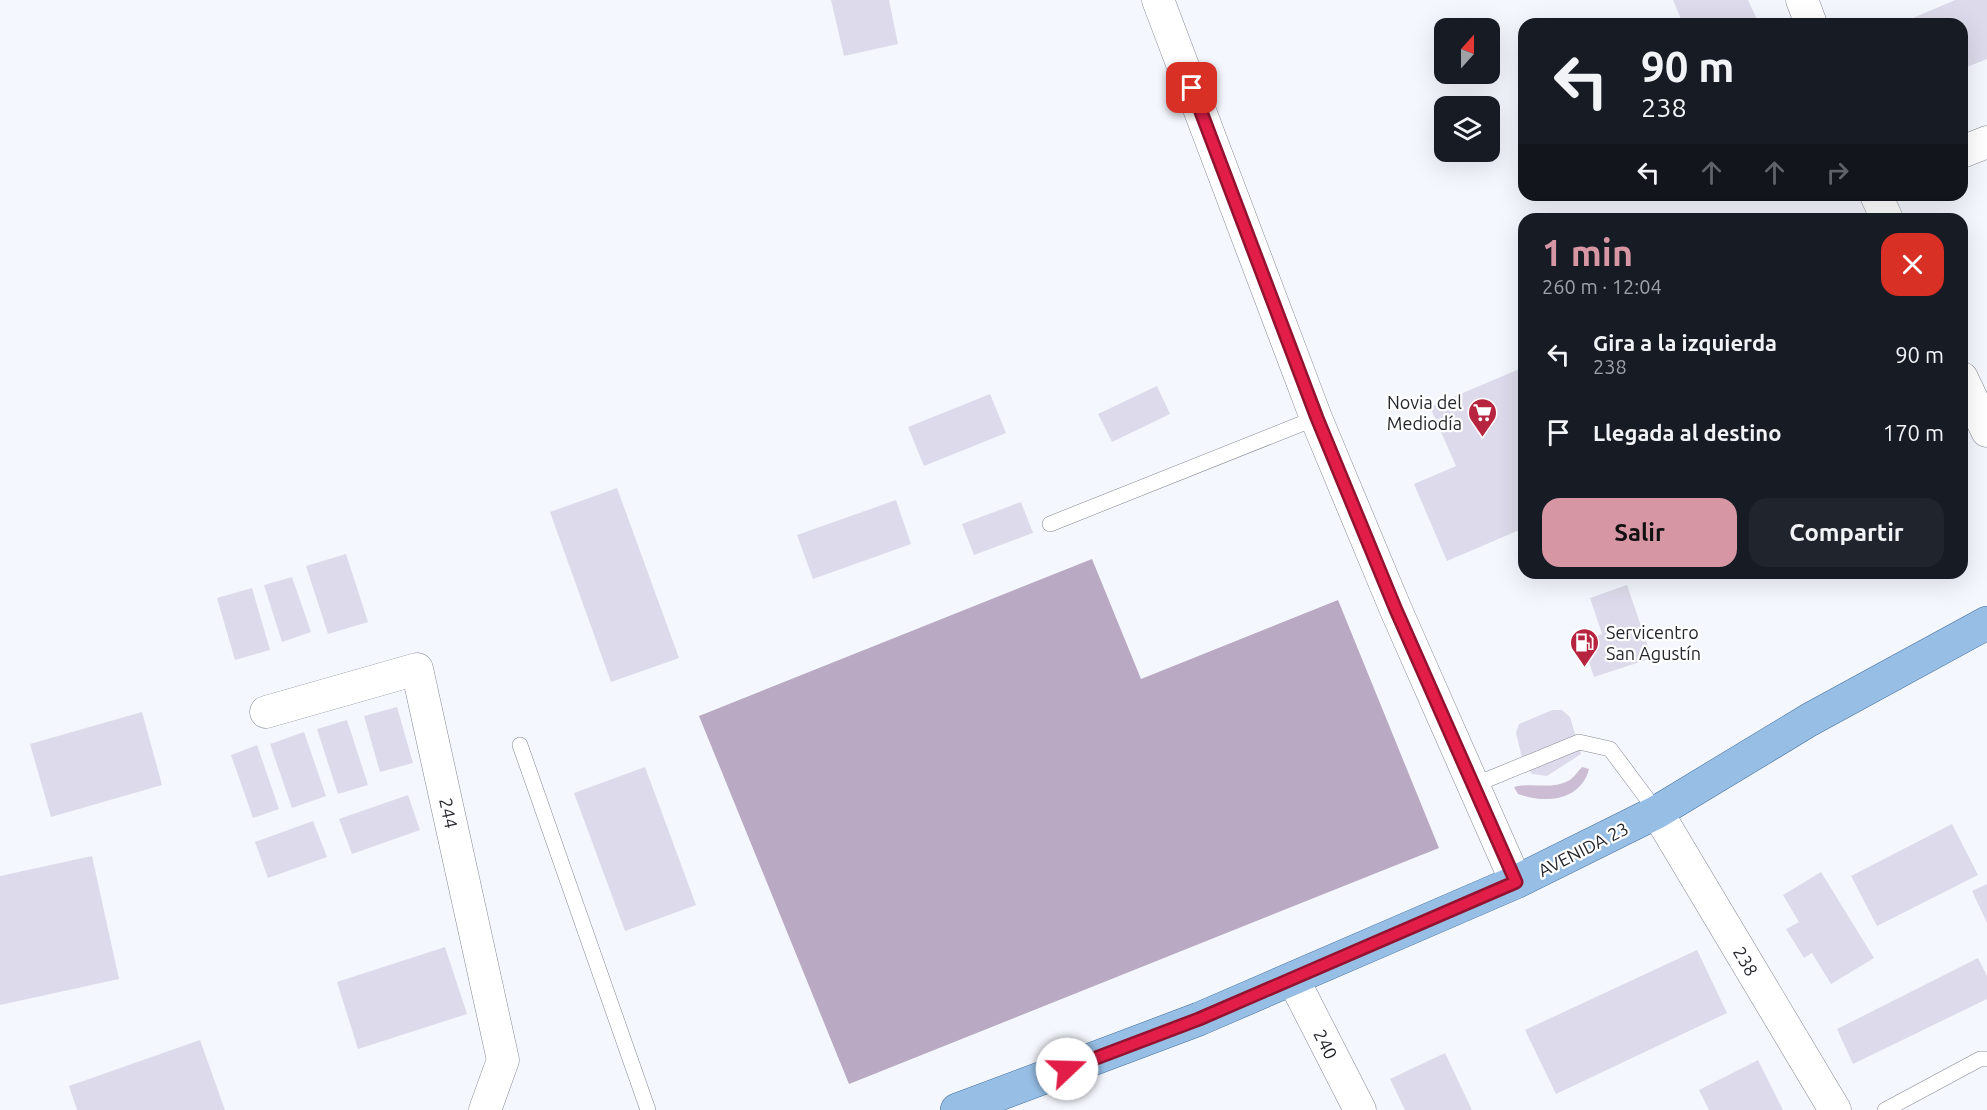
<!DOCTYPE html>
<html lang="es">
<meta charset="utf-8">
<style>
:root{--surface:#171b24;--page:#20242c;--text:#f1f3f6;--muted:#9ea1a6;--accent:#d696a4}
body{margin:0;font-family:Ubuntu,sans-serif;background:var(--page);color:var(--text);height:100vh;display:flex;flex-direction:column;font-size:22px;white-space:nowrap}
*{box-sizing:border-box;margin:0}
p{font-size:20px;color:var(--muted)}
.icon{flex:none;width:33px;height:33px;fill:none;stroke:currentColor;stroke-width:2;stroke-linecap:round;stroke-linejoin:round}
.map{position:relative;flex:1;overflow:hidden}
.drawer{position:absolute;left:1518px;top:213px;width:450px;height:366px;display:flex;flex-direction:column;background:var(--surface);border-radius:18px;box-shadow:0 6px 24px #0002}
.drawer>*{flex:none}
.top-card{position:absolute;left:1518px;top:18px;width:450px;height:183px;border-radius:18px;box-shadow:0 6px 24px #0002;background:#171b24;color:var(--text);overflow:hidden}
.needle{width:39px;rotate:21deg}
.controls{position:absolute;left:1434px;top:18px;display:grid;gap:12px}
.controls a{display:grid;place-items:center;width:66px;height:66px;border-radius:12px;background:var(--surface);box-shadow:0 6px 24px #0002;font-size:30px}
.pin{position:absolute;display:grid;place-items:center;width:51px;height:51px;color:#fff;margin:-26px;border-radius:12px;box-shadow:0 3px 9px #0006}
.me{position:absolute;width:66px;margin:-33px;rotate:69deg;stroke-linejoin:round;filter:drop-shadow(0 0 4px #0008)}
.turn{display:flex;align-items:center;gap:21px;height:126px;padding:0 24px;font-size:27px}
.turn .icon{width:78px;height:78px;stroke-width:2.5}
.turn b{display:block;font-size:42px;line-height:51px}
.lanes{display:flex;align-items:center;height:57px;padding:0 24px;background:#0003;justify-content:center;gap:30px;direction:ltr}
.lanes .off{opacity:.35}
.round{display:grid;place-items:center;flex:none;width:63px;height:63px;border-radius:18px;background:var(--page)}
.summary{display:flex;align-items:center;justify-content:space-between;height:102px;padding:0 24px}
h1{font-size:36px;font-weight:700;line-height:45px;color:var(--accent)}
.action{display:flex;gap:12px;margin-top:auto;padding:12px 24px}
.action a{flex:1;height:69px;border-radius:18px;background:var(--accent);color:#111;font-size:24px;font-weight:700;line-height:69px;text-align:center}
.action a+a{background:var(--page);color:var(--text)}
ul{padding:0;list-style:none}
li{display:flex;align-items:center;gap:18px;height:78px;padding:0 24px}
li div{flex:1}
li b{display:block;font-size:22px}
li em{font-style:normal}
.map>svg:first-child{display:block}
.green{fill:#ccbdd5}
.forest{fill:#b9a9c3}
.building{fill:#dddbeb}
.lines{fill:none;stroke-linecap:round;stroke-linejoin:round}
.service-casing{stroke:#838895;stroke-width:16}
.minor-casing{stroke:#838895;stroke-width:33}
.primary-casing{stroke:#426e9a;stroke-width:34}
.service{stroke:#fff;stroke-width:15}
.minor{stroke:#fff;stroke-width:32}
.primary{stroke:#97bfe6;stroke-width:33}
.route-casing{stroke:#92132f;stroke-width:15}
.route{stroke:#e11d48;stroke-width:10}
.labels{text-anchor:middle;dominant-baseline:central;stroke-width:4.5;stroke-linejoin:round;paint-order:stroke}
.poi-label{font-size:18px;fill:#24262c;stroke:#fff;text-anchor:end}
.street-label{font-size:18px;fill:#24262c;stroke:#fff}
</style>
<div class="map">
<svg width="1987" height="1110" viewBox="0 0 1987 1110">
<rect width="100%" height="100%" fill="#f4f7fd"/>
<!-- green -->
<path class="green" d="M1582,767L1589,769C1581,801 1545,804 1518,794L1514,787C1532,782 1551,790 1568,781C1573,779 1578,771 1582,767Z"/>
<!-- forest -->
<path class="forest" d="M1092,559L1141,679L1338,600L1439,848L849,1084L699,716Z"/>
<!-- building -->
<g class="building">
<path d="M831,0H889L898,44L844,56Z"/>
<path d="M1673,0H1748L1759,24H1683Z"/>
<path d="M1955,0H1987V59L1962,69V24H1899Z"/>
<path d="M1524,367V528L1447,561L1414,484L1456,466L1430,407Z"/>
<path d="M1157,386L1170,414L1112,442L1098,414Z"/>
<path d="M990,394L1006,433L924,466L908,427Z"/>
<path d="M617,488L679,658L611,682L550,512Z"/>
<path d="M896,500L911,544L813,579L797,535Z"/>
<path d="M1021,502L1033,533L974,555L962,524Z"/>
<path d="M346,554L368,622L328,634L306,566Z"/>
<path d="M292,577L311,632L282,642L264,585Z"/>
<path d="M1627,585L1652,658L1594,677L1582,641L1602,634L1590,598Z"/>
<path d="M252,588L270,650L235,660L217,598Z"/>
<path d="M397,707L413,763L380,772L364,716Z"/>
<path d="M1552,710H1562L1570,717L1581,754L1547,776L1532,774L1523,762L1516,733L1519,724Z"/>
<path d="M142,712L162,785L51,817L30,744Z"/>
<path d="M347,720L368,785L338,794L317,729Z"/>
<path d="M304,732L326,796L292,808L270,744Z"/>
<path d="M257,745L279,809L253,818L231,755Z"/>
<path d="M645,767L696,905L625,931L574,793Z"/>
<path d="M408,795L420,830L352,854L339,819Z"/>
<path d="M313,821L327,857L268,878L255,842Z"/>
<path d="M1952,824L1978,875L1877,926L1851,876Z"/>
<path d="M92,856L119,979L0,1005V876Z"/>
<path d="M1821,872L1874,958L1831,984L1812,953L1804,958L1786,929L1799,922L1783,895Z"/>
<path d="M1987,884V923L1972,891Z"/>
<path d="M445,947L467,1014L358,1049L337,982Z"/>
<path d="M1697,950L1727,1013L1556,1094L1525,1030Z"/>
<path d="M1978,958L1987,976V999L1853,1064L1837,1029Z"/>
<path d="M200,1040L225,1110H77L69,1086Z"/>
<path d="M1445,1053L1472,1110H1405L1390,1079Z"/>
<path d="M1758,1060L1783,1110H1709L1699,1090Z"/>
</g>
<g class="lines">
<defs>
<g id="service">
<path d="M1050,524L1316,418"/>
<path d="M520,745L648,1110"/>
<path d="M1474,785L1579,742L1610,749L1657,812"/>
<path d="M1885,1110L1980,1059H1987"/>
</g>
<g id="minor">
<path d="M1158,0L1316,418L1396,610L1516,882"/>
<path d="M1802,0L1811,24"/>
<path d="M1962,152L1987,142"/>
<path d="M1876,195L1887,219"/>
<path d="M1962,378L1987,431"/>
<path d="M266,712L417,669L503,1060L485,1110"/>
<path d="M1657,812L1835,1110"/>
<path d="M1293,979L1360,1110"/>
</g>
<path id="primary" d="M957,1110L1199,1019L1516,882L1657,812L1809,720L1987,623"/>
</defs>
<!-- service casing -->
<use href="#service" class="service-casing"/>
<!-- minor casing -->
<use href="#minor" class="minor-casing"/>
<!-- primary casing -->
<use href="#primary" class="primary-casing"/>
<!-- service -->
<use href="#service" class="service"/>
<!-- minor -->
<use href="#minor" class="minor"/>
<!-- primary -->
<use href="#primary" class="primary"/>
</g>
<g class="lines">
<defs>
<path id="route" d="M1067,1069L1199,1019L1516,882L1396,610L1317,418L1192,88"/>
</defs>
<!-- route casing -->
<use href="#route" class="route-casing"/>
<!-- route -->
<use href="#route" class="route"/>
</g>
<!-- icons -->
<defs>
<symbol id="supermarket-pin" viewBox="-11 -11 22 30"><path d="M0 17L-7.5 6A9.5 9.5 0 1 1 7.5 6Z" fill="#b62440" stroke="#fff"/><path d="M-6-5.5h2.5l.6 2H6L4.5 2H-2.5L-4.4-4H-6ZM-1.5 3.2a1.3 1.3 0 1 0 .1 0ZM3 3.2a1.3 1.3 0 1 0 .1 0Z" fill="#fff"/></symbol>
<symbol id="fuel-pin" viewBox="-11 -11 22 30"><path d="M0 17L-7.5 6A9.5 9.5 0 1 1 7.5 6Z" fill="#b62440" stroke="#fff"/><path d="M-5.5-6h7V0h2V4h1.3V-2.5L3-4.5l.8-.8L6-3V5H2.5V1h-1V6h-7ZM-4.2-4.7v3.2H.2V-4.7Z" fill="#fff"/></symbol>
</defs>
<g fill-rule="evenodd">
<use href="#supermarket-pin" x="1466" y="396" width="33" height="45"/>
<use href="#fuel-pin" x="1568" y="626" width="33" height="45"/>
</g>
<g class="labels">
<!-- poi labels -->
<g class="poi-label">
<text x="1462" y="402">Novia del<tspan x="1462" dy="21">Mediodía</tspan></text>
<text x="1606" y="632" text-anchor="start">Servicentro<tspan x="1606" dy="21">San Agustín</tspan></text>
</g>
<!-- street labels -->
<g class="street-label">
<text transform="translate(449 813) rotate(78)">244</text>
<text transform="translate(1583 849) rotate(-27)">AVENIDA 23</text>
<text transform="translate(1746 961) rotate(59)">238</text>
<text transform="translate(1326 1044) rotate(63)">240</text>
</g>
</g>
</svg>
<div class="controls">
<a><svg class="needle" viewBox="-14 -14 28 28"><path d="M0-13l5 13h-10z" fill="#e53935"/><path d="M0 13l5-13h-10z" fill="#9ea1a6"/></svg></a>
<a><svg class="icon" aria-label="layers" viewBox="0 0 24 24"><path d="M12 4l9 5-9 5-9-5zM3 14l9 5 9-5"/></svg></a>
</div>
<div class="pin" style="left:1192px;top:88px;background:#d93025"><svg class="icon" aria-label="arrive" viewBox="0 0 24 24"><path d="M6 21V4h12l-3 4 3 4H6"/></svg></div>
<svg class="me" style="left:1067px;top:1069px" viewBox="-20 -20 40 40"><circle r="19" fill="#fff"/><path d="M0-13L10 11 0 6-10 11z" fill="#e11d48"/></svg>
<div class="top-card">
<div class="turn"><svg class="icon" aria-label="left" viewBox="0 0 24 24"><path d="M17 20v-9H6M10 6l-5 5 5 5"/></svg><div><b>90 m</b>238</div></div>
<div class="lanes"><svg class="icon" aria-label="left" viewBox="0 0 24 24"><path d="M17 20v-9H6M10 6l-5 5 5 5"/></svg><svg class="icon off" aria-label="ahead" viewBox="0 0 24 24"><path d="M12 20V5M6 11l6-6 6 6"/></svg><svg class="icon off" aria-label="ahead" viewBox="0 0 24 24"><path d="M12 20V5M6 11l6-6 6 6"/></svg><svg class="icon off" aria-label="right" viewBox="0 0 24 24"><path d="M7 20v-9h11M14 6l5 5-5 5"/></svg></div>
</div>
<section class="drawer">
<div class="summary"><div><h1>1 min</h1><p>260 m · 12:04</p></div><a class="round" style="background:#d93025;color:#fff"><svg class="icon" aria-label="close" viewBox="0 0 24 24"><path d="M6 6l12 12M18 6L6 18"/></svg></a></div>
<ul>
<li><svg class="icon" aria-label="left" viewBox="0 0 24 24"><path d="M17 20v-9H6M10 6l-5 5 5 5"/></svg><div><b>Gira a la izquierda</b><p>238</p></div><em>90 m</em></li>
<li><svg class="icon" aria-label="arrive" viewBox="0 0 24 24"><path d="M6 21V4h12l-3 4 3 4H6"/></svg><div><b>Llegada al destino</b></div><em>170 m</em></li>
</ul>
<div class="action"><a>Salir</a><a>Compartir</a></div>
</section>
</div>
